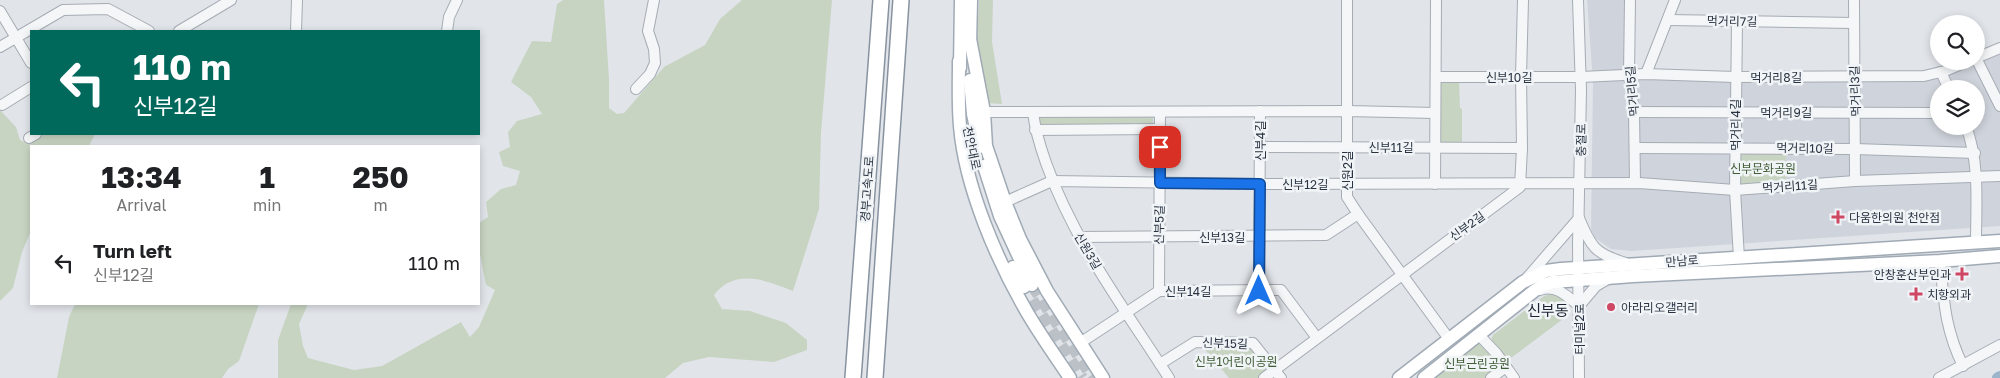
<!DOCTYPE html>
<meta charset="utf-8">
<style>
:root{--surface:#fff;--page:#f6f6f6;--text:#202124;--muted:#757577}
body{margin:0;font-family:"Golos Text","Noto Sans KR",sans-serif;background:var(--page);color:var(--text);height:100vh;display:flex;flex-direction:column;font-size:19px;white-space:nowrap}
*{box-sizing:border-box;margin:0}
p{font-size:16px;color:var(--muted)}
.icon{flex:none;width:28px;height:28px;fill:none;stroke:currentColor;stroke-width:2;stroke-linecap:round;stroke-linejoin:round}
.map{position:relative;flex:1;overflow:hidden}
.details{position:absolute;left:30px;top:145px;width:450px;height:160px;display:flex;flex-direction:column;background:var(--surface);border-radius:0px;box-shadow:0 2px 8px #0003}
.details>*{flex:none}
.guide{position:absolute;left:30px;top:30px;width:450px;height:105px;border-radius:0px;box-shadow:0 2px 8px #0003;background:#00695c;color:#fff;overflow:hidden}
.buttons{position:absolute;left:1930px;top:15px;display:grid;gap:10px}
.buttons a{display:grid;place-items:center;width:55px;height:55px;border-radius:50%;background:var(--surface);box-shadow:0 2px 8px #0003;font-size:25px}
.pin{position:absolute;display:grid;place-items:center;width:42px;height:42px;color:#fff;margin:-21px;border-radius:10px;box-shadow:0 2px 8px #0006}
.me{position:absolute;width:55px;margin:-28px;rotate:0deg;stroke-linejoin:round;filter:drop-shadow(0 0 4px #0008)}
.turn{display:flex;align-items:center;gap:18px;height:105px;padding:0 20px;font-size:22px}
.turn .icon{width:65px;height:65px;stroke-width:2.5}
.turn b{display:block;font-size:35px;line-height:42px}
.eta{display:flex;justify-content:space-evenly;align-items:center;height:85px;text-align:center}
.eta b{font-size:30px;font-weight:700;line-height:35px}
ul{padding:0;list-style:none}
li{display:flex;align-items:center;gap:15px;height:65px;padding:0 20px}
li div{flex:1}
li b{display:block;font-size:19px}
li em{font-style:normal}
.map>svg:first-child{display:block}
.built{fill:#cfd4dc;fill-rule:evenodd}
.green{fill:#c8d4c2}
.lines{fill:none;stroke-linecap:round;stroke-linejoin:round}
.river{stroke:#9cb5ca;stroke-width:12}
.major-tunnel{stroke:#bcc1c8;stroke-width:12;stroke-dasharray:12 6;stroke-linecap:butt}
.minor-casing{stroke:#a6acb4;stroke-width:12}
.major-casing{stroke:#a0aab5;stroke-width:15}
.highway-casing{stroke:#8893a0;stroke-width:18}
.minor{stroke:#f4f6f8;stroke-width:10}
.major{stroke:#fff;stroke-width:12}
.highway{stroke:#fff;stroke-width:15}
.route-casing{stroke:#114b97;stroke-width:12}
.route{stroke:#1a73e8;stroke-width:9}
.poi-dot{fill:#ce4763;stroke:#f1f4f7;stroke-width:2}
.labels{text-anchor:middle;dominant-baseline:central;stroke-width:5;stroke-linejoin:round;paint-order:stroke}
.street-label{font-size:12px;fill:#293341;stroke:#f1f4f7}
.park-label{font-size:12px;fill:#405d37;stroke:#f1f4f7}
.poi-label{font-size:12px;fill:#293341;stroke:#f1f4f7;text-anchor:start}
.quarter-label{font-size:15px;fill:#1c2432;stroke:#f1f4f7}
</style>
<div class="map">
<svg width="2000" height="378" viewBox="0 0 2000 378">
<rect width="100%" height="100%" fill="#e1e5ea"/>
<!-- built -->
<path class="built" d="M1587,0H1627V71L1744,74L1911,73L1952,63L1976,61L2000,45V226L1632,251L1611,249L1595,238L1591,228L1593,82ZM1939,89H1976V126H1939Z"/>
<!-- green -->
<g class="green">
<path d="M563,0H604L609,79V108L617,114L624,113L664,67L705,45L720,19L742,0H832L821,133L819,209L793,291C766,280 735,268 714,295L722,309L750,311L786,323L807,340V350L774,362L709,357L683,363L665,378H278V340L291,304H308L299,324L303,346L308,358L354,370L382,366L461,322L470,337L479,327L495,290L486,285L479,249V223L488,217L486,202L501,189L516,185L520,171L503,166L499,152L510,147L508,132L517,121L542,114L531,97L511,82L532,41L551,42L557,4Z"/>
<path d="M979,0H993L992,42L1002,104L986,103L977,43Z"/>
<path d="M1440,81H1459L1460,108L1462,109V144H1439Z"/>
<path d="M0,110L16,127L20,140L27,143L42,134H95L89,146H31V231L22,252L13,288L0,301Z"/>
<path d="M1037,114L1153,116V126L1040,127Z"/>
<path d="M1786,151V183L1741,187V152Z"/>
<path d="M1550,294L1558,295L1563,300V319L1507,361C1500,354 1487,345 1493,335L1544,296Z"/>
<path d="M75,304H259L239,361L228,369L222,378H57L69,317Z"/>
<path d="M1476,344H1480L1500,366L1488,378H1432Z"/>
<path d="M1201,345H1251L1271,368L1262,378H1229Z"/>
</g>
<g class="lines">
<!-- river -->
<path class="river" d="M1998,378L2000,377"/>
<!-- major-tunnel -->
<g class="major-tunnel">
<path d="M1032,285L1093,378"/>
<path d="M1032,300L1082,378"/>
</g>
<defs>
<g id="minor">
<path d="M1347,0V197L1358,214L1449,339"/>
<path d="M1578,0L1581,90L1578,244L1579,378"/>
<path d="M1630,0L1629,75L1634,112L1635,183"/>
<path d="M1854,0L1855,181"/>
<path d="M0,11L31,63"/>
<path d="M1668,20L1853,23"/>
<path d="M1737,22L1735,190L1739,258"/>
<path d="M179,31L231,0"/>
<path d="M296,31L297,0"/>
<path d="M447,31L449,17L457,0"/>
<path d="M0,47L63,10L108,9L149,31"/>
<path d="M1976,58L2000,106"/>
<path d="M1976,58L2000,48"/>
<path d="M1941,72L1949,89"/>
<path d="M1646,74L1675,0"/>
<path d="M1436,77H1581L1646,74L1735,77L1924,76L1945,71L1969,61"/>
<path d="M636,89L650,74L655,63L654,49L648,31L654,0"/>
<path d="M2,105L31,87"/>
<path d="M984,112L1348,111L1435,113"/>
<path d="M1033,112C1035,130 1040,146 1046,163C1074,242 1125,309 1169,378"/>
<path d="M1634,112L1939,113"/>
<path d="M1966,126C1980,164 1976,203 1976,243"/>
<path d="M1035,130L1160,129"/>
<path d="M29,138L36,134"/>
<path d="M1260,147L1522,148"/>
<path d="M1635,148L1855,149L1975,153"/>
<path d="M1435,184L1436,0"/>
<path d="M1005,202L1052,181L1260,184L1639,183L1735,190L1855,181L2000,176"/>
<path d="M1079,237L1326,235L1358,214"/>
<path d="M1940,261C1944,302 1945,329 1963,366"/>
<path d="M1526,279L1579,218C1591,247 1595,254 1626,263"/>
<path d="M1540,290C1556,284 1567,296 1579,306L1596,286L1608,279"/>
<path d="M1159,291L1160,112"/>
<path d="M1259,291L1260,111"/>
<path d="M1479,335L1496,353L1514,378"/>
<path d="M1080,343L1159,291L1281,290L1317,338"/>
<path d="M1160,364L1195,342L1253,343L1281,378"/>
<path d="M1264,378L1520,187L1522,148L1521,76L1523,0"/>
<path d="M1491,378L1506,367"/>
<path d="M1939,378L2000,345"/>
</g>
<g id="major">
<path d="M970,39L984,112L986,146L1005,202L1020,239L1047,291L1103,378"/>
<path d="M970,45L971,0"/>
<path d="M959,61C959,82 958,104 960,126C965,187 997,261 1028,314C1041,336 1056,357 1070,378"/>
<path d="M960,68L961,0"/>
<path d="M970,80L973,114L980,147"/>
<path d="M984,166L1000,216L1032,285"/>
<path d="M1013,267L1024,287"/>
<path d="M1399,378L1523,282L1546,271L1561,269L2000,241"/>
<path d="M1424,378L1534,291L1543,285L1553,282L1633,276L1940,261L2000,256"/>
</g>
<g id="highway">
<path d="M853,378L881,0"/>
<path d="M875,378L901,0"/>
</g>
</defs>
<!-- minor casing -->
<use href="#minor" class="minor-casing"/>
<!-- major casing -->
<use href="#major" class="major-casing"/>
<!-- highway casing -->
<use href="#highway" class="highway-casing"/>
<!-- minor -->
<use href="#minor" class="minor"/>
<!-- major -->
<use href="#major" class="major"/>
<!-- highway -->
<use href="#highway" class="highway"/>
</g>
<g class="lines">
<defs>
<path id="route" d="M1160,147V183L1260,184L1259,291"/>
</defs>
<!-- route casing -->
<use href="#route" class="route-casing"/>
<!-- route -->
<use href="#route" class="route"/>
</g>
<!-- markers -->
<g class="poi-dot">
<path d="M1835.5 209.5h5v5h5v5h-5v5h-5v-5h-5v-5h5z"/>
<path d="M1959.5 266.5h5v5h5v5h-5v5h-5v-5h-5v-5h5z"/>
<path d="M1913.5 286.5h5v5h5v5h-5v5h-5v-5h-5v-5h5z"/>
<circle cx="1611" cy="307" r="5"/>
</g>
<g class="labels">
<!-- street labels -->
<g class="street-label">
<text transform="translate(1732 21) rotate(1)">먹거리7길</text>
<text x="1509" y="77">신부10길</text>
<text x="1776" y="77">먹거리8길</text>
<text transform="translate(1632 91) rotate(-95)">먹거리5길</text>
<text transform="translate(1855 91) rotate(-92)">먹거리3길</text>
<text x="1786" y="112">먹거리9길</text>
<text transform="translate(1735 125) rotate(-90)">먹거리4길</text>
<text transform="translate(1581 140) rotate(-89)">충절로</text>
<text transform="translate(1260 141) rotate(-90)">신부4길</text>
<text x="1391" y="147">신부11길</text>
<text transform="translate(972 148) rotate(78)">천안대로</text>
<text transform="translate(1805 148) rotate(1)">먹거리10길</text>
<text transform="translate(1347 171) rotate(-90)">신원2길</text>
<text x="1305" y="184">신부12길</text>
<text transform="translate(1790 186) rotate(-4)">먹거리11길</text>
<text transform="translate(867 189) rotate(-86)">경부고속도로</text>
<text transform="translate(1159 225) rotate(-89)">신부5길</text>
<text transform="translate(1467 226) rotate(-36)">신부2길</text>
<text x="1222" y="237">신부13길</text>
<text transform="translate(1088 251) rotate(59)">신원3길</text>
<text transform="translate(1682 261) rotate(-4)">만남로</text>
<text x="1188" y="291">신부14길</text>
<text transform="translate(1579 329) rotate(-90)">터미널2로</text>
<text transform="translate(1225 343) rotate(2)">신부15길</text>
</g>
<!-- park labels -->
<g class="park-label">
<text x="1763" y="168">신부문화공원</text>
<text x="1236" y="361">신부1어린이공원</text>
<text x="1477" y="363">신부근린공원</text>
</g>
<!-- poi labels -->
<g class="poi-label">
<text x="1849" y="217">다움한의원 천안점</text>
<text x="1951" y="274" text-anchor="end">안창훈산부인과</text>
<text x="1927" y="294">치항외과</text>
<text x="1621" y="307">아라리오갤러리</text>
</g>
<!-- quarter labels -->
<g class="quarter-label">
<text x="1548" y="310">신부동</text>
</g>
</g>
</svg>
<div class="buttons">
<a><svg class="icon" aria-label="search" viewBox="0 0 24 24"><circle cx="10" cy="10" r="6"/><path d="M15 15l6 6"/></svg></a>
<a><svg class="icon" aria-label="layers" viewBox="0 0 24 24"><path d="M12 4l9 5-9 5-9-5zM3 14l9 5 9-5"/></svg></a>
</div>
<div class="pin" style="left:1160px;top:147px;background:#d93025"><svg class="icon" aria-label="arrive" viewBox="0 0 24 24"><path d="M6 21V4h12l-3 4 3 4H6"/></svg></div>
<svg class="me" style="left:1259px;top:291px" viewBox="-20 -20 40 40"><path d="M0-17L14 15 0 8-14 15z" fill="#1a73e8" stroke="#fff" stroke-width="4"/></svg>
<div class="guide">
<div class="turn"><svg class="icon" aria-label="left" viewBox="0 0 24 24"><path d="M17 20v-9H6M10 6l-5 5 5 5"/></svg><div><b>110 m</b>신부12길</div></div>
</div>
<section class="details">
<div class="eta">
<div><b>13:34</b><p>Arrival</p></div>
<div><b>1</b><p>min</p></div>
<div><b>250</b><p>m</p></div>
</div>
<ul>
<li><svg class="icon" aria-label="left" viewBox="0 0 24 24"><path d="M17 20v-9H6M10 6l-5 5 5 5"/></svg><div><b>Turn left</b><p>신부12길</p></div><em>110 m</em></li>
</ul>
</section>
</div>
